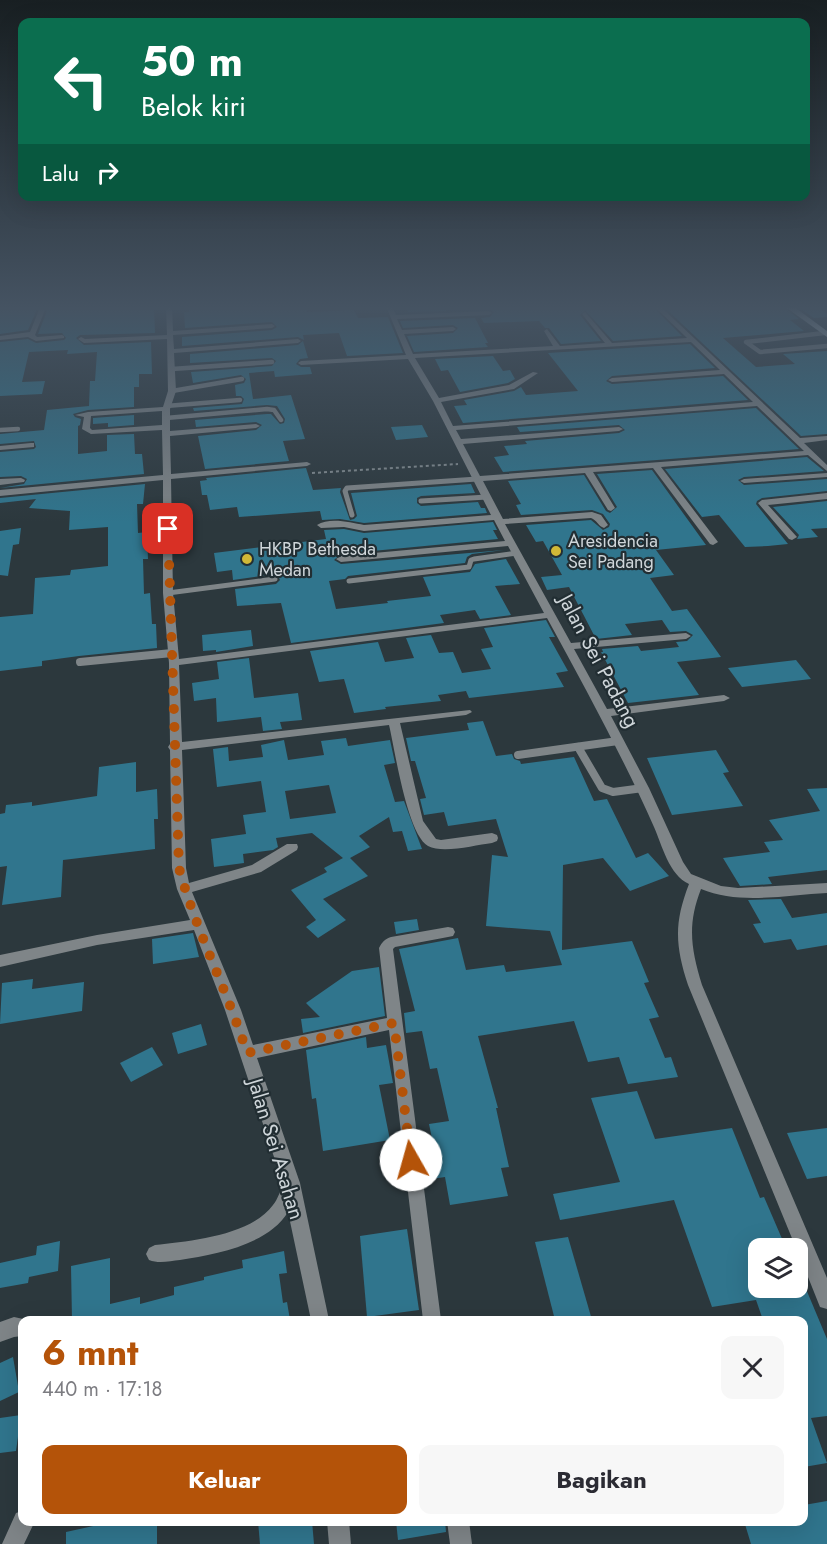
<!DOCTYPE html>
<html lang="id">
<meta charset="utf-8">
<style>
:root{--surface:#fff;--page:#f7f7f7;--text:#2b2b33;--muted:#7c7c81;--accent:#b45309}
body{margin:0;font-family:Jost,sans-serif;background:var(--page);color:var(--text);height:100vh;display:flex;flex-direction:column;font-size:22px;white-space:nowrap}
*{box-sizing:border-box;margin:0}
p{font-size:20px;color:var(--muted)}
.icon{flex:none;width:33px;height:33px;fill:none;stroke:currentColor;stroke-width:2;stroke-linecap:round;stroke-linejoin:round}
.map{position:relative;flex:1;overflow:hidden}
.sheet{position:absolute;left:18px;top:1316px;width:790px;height:210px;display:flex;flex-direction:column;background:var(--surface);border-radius:12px;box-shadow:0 6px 24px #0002}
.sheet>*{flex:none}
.top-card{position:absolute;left:18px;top:18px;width:792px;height:183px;border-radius:12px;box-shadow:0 6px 24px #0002;background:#0b6e4f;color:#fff;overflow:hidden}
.controls{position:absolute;left:748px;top:1238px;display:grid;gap:12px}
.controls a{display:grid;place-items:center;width:60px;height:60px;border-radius:12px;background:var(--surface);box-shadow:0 6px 24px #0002;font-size:30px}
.pin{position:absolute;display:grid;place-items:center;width:51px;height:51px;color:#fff;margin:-26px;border-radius:12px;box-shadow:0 3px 9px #0006}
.me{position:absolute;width:66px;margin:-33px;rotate:353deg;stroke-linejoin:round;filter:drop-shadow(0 0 4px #0008)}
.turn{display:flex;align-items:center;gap:21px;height:126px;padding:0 24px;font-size:27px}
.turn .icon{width:78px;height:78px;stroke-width:2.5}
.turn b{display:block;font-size:42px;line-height:51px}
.then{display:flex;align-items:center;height:57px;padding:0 24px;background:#0003;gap:12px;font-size:22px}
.round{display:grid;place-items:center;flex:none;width:63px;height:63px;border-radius:12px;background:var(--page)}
.summary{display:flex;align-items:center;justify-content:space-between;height:102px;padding:0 24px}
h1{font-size:36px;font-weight:700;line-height:45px;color:var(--accent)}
.action{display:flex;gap:12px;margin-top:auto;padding:12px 24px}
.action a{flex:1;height:69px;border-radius:12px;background:var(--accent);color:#fff;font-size:24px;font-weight:700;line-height:69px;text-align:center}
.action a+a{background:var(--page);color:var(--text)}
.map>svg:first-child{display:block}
.building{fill:#30758d;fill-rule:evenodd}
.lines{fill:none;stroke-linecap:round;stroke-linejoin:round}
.path{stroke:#838c90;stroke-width:2;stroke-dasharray:3 3;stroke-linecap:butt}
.service-far2{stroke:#7f8588;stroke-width:4.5}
.service-far1{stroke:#7f8588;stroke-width:5}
.service{stroke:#7f8588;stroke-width:8}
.minor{fill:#7f8588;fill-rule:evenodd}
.primary{fill:#c7d4d9;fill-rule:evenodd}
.route{stroke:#b45309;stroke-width:10;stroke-dasharray:0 18}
.poi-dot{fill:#d0b837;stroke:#222e33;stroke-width:2}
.labels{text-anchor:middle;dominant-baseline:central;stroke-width:4.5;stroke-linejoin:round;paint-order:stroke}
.far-poi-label{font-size:18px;fill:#cfd6da;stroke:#222e33;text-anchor:start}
.street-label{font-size:21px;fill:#cfd6da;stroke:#222e33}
</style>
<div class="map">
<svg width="827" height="1544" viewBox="0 0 827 1544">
<rect width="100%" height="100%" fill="#2c383d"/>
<!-- building -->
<g class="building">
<path d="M0,306H154L155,333L80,335L76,338L84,345L151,342L152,374H139V387H134V407L88,410L73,414L75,417L81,419L80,425L78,426V454L107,451V435L134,434L135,454H142L144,474L0,488L24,484L27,479L21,476L0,477V452L34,449L36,447L34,441L0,444V434L44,430L47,410L89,406L90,381H95L97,352L67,354L68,350L29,352L22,382L45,381L42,394L0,396V342L28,339L36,343L64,340L66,338L62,333L38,334L47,311L43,306L37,309L28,330L0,334Z"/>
<path d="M189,306H305L307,312L354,310L358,318L388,317L403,353L347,356L339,333L303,335L304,340L298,337L182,346V337L272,330L277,327L272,322L185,328L184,312H189Z"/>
<path d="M405,306H443L446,311L408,312Z"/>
<path d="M474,306H652L682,336L613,341L585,310L580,315L601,341L561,344L549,328H545L539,321L484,323L481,318L490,317L494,312L489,309H476Z"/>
<path d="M663,306H782L799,319L790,320L804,331L723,338L756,367L795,364L783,354L827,351V434L801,436Z"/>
<path d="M796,306H816L827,314V317L814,318Z"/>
<path d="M475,318L488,343H485L488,347L414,352L407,336L453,333L458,328L453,325L403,328L400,321Z"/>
<path d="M303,341L308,358L300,359L296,364L301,367H310L312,374L275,377L274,371L249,373L253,399L291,395L305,439L283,441L289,461L205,469L198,436L256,430L262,425L256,422L196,427L195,420L267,414H271L280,424L284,423L285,419L277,406L267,405L194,411L193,408L242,404L244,399L241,396H236L235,385L244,383L246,379L241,375L193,383L191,372L272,366L276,361L272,358L190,363V354L298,345Z"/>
<path d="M690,344L715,368L612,376L606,381L612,384L723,376L748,400L463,423L454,406L467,405L464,400L514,391L521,387L526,395L578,391L548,353Z"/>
<path d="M493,356L503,371L510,370L515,379L508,383L460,392L448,370L441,371L435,359Z"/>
<path d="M756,408L799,449L503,472L494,457L509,455L504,446L527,444L525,441L619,433L625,430L619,425L520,432L517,427Z"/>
<path d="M134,415V425L108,427V423L93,424V418Z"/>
<path d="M422,425L428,437L396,440L391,427Z"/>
<path d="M807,457L824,471L744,477L738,480L744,485L827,479V491L762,498L757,501L756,504L788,544L768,546L745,547L719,515L702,517L665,469Z"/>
<path d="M306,468L313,490L341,488L340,492L350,520L354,519L357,516L351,493L471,484L475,493L421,496L417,498V503L421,506L478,502L481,508H485L487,513L364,523L340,519L322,520L320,511L239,517L237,507L210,510L207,495H202L200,481L207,480L206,478Z"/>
<path d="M652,470L706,545L656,550L674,575L650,578L672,611L687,609L721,657L677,662L699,695L628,703L601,652H603L602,649L638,646L641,651L679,647L676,642L687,641L693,635L686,631L670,632L662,620L625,624L632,635L596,639L569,587L547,590L541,577L562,575L543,541L536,542L526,525L591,520L603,530L609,527L610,524L603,514L592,510L521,515L516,505L521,504L508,481L584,475L606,511L610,513L617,507L597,474Z"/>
<path d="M145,484L143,504H137L138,533L147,532L148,559H143L144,594L150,593L152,624H156L157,648L79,656L42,661V666L0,671V617L33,614L35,578L70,575L71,570L108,566V527L69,530L70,511L29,508L36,499L0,503V498Z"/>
<path d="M827,501V528L811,529L818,537L797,539L799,535L773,507Z"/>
<path d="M493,522L497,530H493L498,539L341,554L334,560L341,564L504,550L472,554L467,557L465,563L348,576L345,579L329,581L336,609L388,603L387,601L431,596L423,577L470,572L475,564L506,559L520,584L495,586L511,615L480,619L475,610L440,615L444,623L291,643L281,603L237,606L235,589L276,584L280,580L278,576L274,574L233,580L232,570L217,572L214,553L326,539L324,530L344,529L364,533Z"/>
<path d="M21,528L19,544L13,545L8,576L0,575V531Z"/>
<path d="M546,620L555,637H549L568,671L556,673L564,687L469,698L466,691L438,695L441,701L385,707L386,709L354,713L344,679L319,682L310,651L378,642L385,662L414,658L406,638L431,635L439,653L453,652L462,673L491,669L481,649L493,647L484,628Z"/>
<path d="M251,630L253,646L216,652V650L203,651L202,635Z"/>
<path d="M249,658L254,698L298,693L302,720L280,722L282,729L263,731L261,717L217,722L216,698L194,701L192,683L219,679L217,662Z"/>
<path d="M796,660L811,679L742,687L728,668Z"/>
<path d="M483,721L496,756L512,754L514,759L520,761L521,764L574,757L594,801L607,799L636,858L648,853L669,876L630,891L603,858L563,865L562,950L632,941L649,982L644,983L659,1017L649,1019L665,1058L671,1057L678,1077L628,1084L619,1057L588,1062L574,1021L478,1036L498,1108H496L509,1167L501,1168L508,1196L450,1205L445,1177L425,1180L422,1155L435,1153L429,1124L449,1121L437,1068L430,1069L422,1031L406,1033L404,1013L415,1011L399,949L458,938L466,970L504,965L506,972L562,965L550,931L486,926L492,855L508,857L496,819L448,826L444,812L424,815L420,799L426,798L415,761H411L406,738L469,730L467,723Z"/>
<path d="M346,738L348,746L390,740L395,763L384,765L395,802L404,801L422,849L408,851L402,831L393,832L389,817L359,836L370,847L350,858L368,876L323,899L346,920L318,938L306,927L316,920L291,890L327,872L324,868L343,858L312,833L276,838L278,847L273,850L243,854L244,863L214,867L211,839L246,834L243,815L266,812L261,781L217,787L213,749L228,747L229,761L263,757L261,745L284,740L288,760L324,755L321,741ZM329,785L336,813L290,819L285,791Z"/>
<path d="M716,750L729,772L723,773L743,806L672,815L647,758Z"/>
<path d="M136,762V792L157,789L158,819H154L155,849L63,860L61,897L2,905L7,866L0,867V814L5,813L6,805L32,802V806L97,796L99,767Z"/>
<path d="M827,788V870L768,877L772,884L740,886L723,858L770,852L764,842L783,840L769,820L820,811L807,789Z"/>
<path d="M781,899L792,918L827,913V945L797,950L791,939L764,943L753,924L761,923L748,900Z"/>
<path d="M417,919L419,930L396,934L394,922Z"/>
<path d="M193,933L199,957L153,964L152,939Z"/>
<path d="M379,967L385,1016L303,1033L301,1019L320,1017L306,1003L352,971Z"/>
<path d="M33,979L32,989L84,982L82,1011L0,1024L2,983Z"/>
<path d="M201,1024L207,1045L178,1054L172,1033Z"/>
<path d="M366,1037L367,1048L386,1045L393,1083L379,1085L390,1140L323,1151L316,1098L312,1099L306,1050Z"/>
<path d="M152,1047L163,1065L131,1082L120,1063Z"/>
<path d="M637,1091L655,1139L732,1128L760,1198L764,1197L786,1248H759V1287H798V1270L827,1339V1416L811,1418L827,1463L804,1467V1320H763L756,1300L712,1307L674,1200L560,1220L553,1194L620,1182L591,1098Z"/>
<path d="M827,1128V1176L807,1179L787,1133Z"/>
<path d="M407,1229L419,1310L367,1317L360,1236Z"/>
<path d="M568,1237L592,1320H555L535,1242Z"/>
<path d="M60,1241L58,1271L29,1277L28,1283L0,1288V1263L36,1255L37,1246Z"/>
<path d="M284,1251L287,1273L279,1274L283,1303L287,1302L290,1320H72L71,1266L110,1258V1304L140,1297V1304L174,1295V1287L204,1280V1277L243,1268L242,1260Z"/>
<path d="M13,1357L19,1392L0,1401V1363Z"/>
<path d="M21,1415L16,1451L0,1453V1418Z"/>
<path d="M827,1501V1544H751L744,1521H804V1505Z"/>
<path d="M116,1521H157V1544H66V1532Z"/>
<path d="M258,1521H312L314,1544H260Z"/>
<path d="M396,1521H445L446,1532L398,1540Z"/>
</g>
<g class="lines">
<!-- path -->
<path class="path" d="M312,473L458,464"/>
<!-- service-far2 -->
<g class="service-far2">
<path d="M824,333L746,342L760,352L827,346"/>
<path d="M172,369L272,362"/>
<path d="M172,391L242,379"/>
<path d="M166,406L240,400"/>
<path d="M166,418L267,409L274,410L281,420"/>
<path d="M0,430L18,429"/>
</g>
<!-- service-far1 -->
<g class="service-far1">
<path d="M421,501L487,497"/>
<path d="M352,515L345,491L347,488L477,479"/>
<path d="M349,581L469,567L471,560L474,559L517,553"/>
<path d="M168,593L275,579"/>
</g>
<!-- service -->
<g class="service">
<path d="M80,662L172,653"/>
<path d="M578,747L602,788L613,792L643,788"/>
<path d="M518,755L618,741"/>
</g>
<!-- minor -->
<g class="minor">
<path d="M166,306H172L173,331L272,324L275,326L272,328L173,335L174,349L298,339L301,341L298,343L174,353L176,391L170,409V431L256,424L260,426L256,428L170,436L171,474L307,462L311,464L307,466L171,479L173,593L179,659L544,613L508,546L341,562L336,559L341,556L505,541L494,520L364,531L344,527L321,528L317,525C329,517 350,522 364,525L491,515L433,401L408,359L301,365L298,363L301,361L406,355L386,306H392L396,315L489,311L492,313L489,315L397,319L402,330L453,327L456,329L453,331L404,334L413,354L553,346L544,331L547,329L560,346L605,343L582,314L585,312L612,343L687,338L654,306H660L800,438L827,436V440L804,443L827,465V471L808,455L661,467L718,542L713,545L710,544L653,468L593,472L615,508L611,511L608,510L585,473L483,481L503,519L592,512L601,515L608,525L604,528C598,526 597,520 591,518L505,524L571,643L686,633L691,636L686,639L574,649L607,709L724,695L730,698L724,701L611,716L649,788L683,862L691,874L721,886L738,888L827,883V893C786,895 739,905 701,889C687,925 691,949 702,985L827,1278V1309L820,1307L798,1252V1248H796L688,985C675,945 674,923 689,884C669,875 662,845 654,827C622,755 584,686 547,618L179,665L182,742L470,710L472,712L466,715L400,723L423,821L436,839L441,840L492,833L497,835L498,838L497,841L492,843C475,845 443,854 428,846C407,834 395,750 389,725L182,750L186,868L189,883L252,865L287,844H297L298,847L297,850L261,872L192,892L241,1010L253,1045L387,1018L379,948C382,942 385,939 391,937L448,927L453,928L455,932L453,936L448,937L395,947L393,949L441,1320H423L389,1030L257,1058L300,1183L329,1320H311L288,1212C268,1245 216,1254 180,1260C170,1261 159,1264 149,1260L146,1254L149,1248L155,1245C190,1241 250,1236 273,1205C278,1199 280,1191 283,1184L225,1010L194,930L97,945L0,967V955L97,935L190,920L177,889L172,868L170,750L168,747L170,744L169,663L163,593V480L0,496V490L163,475L162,430L91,434L82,429L84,417L75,415L88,412L163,407L168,391L167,339L84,343L78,339L81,337L85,339L167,335ZM691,342L720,370L612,378L608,380L612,382L724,374L753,402L453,426L441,402L514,389L538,373L533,372L509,385L439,398L415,358ZM757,406L804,451L480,476L463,444L619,431L623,429L619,427L461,439L456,430ZM162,411V425L92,430L90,428L91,416Z"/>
<path d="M42,308L45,310L35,335L37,337L62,335L64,336V338L36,341L28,337L0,340V336L30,332L39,310Z"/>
<path d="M31,443H34V447L0,450V446Z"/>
<path d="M827,473V477L744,483L740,481L744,479Z"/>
<path d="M21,478L25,480L24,482L0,485V479Z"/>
<path d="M827,493V499L768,505L797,537L792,540L789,539L758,503L762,500Z"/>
<path d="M14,1317L28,1320H22V1336L14,1337L0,1342V1322Z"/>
<path d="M22,1511V1521H35L24,1544H2L16,1513Z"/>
<path d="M327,1521H349L351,1544H329Z"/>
<path d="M447,1521H469L472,1544H450Z"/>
</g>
<!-- primary -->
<path class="primary" d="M784,306H793L827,331V337Z"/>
</g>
<!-- sky -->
<linearGradient id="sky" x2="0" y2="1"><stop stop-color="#181f22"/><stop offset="0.59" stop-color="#455362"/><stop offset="1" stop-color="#455362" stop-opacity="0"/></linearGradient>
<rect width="827" height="522" fill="url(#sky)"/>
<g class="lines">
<!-- route -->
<path class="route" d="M168,529L179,868C196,931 227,990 247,1053L394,1023L411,1160"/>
</g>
<!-- markers -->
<g class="poi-dot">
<circle cx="556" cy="551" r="6"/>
<circle cx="247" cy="559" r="6"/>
</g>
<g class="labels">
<!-- far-poi labels -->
<g class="far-poi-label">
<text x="568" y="541">Aresidencia<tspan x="568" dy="21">Sei Padang</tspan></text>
<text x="259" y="549">HKBP Bethesda<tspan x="259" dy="21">Medan</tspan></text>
</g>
<!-- street labels -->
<g class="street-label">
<text transform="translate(599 661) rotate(62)">Jalan Sei Padang</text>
<text transform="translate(276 1149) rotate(73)">Jalan Sei Asahan</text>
</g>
</g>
</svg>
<div class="controls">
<a><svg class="icon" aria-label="layers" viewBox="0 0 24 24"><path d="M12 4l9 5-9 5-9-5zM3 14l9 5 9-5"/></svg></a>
</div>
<div class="pin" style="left:168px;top:529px;background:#d93025"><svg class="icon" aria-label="arrive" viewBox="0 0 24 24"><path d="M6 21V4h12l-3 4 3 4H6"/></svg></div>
<svg class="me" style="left:411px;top:1160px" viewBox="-20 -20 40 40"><circle r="19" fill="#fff"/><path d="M0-13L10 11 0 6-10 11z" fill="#b45309"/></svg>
<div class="top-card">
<div class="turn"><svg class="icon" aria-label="left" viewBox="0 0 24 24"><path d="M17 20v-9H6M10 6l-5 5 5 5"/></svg><div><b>50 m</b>Belok kiri</div></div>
<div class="then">Lalu<svg class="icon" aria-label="right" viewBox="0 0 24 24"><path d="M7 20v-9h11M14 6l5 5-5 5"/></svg></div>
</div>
<section class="sheet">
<div class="summary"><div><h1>6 mnt</h1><p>440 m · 17:18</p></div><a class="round"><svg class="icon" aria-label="close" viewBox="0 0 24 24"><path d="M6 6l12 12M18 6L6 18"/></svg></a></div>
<div class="action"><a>Keluar</a><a>Bagikan</a></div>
</section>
</div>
